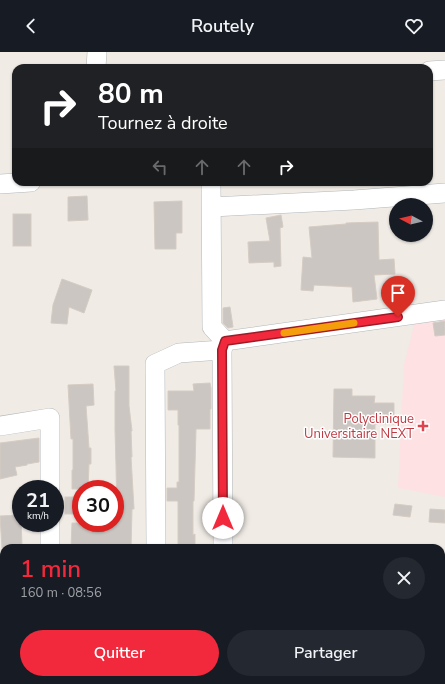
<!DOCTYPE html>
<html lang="fr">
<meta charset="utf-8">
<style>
:root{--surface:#171b24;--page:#242831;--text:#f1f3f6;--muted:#9ea1a6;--accent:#f2293c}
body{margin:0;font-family:"Nunito Sans",sans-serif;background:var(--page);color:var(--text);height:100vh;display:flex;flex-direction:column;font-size:15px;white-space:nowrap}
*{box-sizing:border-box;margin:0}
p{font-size:13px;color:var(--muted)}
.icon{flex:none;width:22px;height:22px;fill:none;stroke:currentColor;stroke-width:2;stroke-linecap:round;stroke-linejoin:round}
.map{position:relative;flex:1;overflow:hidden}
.details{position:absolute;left:0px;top:492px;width:445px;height:140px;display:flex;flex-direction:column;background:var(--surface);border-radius:12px 12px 0 0;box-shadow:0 1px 3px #0004}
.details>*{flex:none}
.top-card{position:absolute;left:12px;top:12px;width:421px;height:122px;border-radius:12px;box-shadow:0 1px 3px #0004;background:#202124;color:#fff;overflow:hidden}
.needle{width:26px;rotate:277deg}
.fabs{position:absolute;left:389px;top:146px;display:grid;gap:8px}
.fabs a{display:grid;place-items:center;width:44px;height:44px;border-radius:50%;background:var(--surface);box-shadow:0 1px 3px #0004;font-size:20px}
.speed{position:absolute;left:12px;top:428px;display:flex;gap:8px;font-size:20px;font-weight:700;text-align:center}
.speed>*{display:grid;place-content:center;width:52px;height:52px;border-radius:50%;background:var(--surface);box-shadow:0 1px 3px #0004;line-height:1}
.speed small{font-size:10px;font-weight:400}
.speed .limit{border:6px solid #d22;background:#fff;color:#111}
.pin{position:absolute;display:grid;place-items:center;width:34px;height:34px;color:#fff;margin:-41px -17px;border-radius:50% 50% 50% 0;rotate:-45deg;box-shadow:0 0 4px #0007}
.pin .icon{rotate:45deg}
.me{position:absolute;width:44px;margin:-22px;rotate:0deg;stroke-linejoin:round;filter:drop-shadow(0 0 3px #0008)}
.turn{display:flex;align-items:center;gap:14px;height:84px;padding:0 20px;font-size:18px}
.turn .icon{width:52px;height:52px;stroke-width:2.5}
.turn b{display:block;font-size:28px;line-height:34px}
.lanes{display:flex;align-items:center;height:38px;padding:0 20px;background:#0003;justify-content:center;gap:20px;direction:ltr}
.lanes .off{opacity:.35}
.round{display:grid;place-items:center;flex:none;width:42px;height:42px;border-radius:21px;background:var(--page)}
.overview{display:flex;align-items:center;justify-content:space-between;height:68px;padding:0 20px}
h1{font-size:24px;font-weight:600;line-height:30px;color:var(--accent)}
.action{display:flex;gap:8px;margin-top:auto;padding:8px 20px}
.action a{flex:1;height:46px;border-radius:24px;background:var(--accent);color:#fff;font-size:16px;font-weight:600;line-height:46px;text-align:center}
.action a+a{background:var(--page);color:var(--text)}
header{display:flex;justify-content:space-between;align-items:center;height:52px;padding:0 20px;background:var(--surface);font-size:18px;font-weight:600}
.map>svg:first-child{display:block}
.medical{fill:#fde1e3}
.building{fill:#cbc6c1;stroke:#d5ccc3}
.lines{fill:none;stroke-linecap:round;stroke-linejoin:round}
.minor-casing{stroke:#b2b7ba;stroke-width:20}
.minor{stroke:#fff;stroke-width:19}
.route-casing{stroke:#9d1b27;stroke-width:10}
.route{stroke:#f2293c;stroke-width:7}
.slow{stroke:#f59e0b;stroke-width:7}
.health-dot{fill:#e0444e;stroke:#fff;stroke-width:1.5}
.labels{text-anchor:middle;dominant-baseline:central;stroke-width:3;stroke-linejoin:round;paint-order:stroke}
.health-label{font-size:13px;fill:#be3a42;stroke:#fff;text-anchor:end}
</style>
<header><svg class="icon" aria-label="back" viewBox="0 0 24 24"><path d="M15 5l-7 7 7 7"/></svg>Routely<svg class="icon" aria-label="heart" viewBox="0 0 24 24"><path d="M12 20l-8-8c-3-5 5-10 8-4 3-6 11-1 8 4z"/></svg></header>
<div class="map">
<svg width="445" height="632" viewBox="0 0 445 632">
<rect width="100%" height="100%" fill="#f0ebe5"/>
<!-- medical -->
<path class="medical" d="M445,263V445L398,436L404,312L416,266Z"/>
<!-- building -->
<g class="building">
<path d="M87,144L88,168L68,169V145Z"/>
<path d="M182,149V181H176V197H155L154,150Z"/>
<rect x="13" y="162" width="18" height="32"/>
<path d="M281,163L283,175L280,176L281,214L274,215V210L249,211L248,190L270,189L266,166Z"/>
<path d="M378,170L379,208L394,207L395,222L374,223L377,247L353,250L352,235L314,233L313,239L301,238L303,205L312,206L309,175L346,172V171Z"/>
<path d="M62,227L92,238L84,261L69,255L67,272L51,271L53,253Z"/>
<path d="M230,255L233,275L228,276L223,271V256Z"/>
<path d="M445,269V283L435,284L433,271Z"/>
<path d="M114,314H129V354L132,379H131L132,405H131L134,457H132L131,496H71L72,471H115L116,464H117L116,413L115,377V339H116Z"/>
<path d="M210,331L211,336V357H210V377H196L194,449H193V483L195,482V496H178V449H167V436H177V430H179V373H178V358H168V339H194L193,332Z"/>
<path d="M93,332L94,353L86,354L89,396H91V412H89L88,437H72V418H73V387H71L68,333Z"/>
<path d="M334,337H352V344H375L374,351H394V372H375V406L333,405Z"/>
<path d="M39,386V410L27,412V413L15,415L17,423L0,427V391Z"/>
<rect x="65" y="445" width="16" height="17"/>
<path d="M395,452L412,454L410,465L393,463Z"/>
<path d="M430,457L445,458V471L429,470Z"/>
<path d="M21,463L22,496H2L0,464Z"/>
</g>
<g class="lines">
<defs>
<g id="minor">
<path d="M96,16L97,0"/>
<path d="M429,19L445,18"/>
<path d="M211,130L212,275L225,289"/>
<path d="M0,132L31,130"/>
<path d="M212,155L354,148L445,141"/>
<path d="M225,289L445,258"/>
<path d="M0,374L50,366V437"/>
<path d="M50,471V496"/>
<path d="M156,496L155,312L179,301L222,298"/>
<path d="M223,496L222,298L225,289"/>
<path d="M0,523H4"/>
<path d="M156,628V632"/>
<path d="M223,628V632"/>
<path d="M49,632V628"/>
</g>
</defs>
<!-- minor casing -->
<use href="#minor" class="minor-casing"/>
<!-- minor -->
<use href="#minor" class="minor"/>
</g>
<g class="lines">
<defs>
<path id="route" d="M223,466L222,298L225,289L398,265"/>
</defs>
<!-- route casing -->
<use href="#route" class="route-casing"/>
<!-- route -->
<use href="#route" class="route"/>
<!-- slow -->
<path class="slow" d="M284,281L354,271"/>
</g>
<!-- markers -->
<path class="health-dot" d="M421 368h4v4h4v4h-4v4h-4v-4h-4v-4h4z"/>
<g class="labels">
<!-- health labels -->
<g class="health-label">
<text x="414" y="367">Polyclinique<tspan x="414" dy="15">Universitaire NEXT</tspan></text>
</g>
</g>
</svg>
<div class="fabs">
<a><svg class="needle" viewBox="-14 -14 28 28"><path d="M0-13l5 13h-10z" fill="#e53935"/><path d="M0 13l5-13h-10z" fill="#9ea1a6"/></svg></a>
</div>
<div class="speed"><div>21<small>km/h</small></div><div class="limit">30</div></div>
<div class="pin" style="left:398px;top:265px;background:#d93025"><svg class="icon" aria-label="arrive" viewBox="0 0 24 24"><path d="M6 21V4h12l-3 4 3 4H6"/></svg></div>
<svg class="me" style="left:223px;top:466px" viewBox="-20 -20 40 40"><circle r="19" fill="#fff"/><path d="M0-13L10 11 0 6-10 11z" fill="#f2293c"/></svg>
<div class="top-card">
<div class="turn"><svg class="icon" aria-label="right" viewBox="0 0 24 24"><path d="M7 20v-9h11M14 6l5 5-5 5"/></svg><div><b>80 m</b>Tournez à droite</div></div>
<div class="lanes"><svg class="icon off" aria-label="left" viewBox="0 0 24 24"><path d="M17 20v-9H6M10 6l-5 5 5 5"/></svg><svg class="icon off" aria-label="ahead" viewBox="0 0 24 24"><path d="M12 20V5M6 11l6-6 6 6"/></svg><svg class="icon off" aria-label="ahead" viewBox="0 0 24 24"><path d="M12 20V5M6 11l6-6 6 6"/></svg><svg class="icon" aria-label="right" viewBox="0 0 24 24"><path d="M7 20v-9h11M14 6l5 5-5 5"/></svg></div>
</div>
<section class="details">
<div class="overview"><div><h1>1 min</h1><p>160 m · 08:56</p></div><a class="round"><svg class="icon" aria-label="close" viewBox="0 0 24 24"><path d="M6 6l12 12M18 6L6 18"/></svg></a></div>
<div class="action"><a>Quitter</a><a>Partager</a></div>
</section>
</div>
